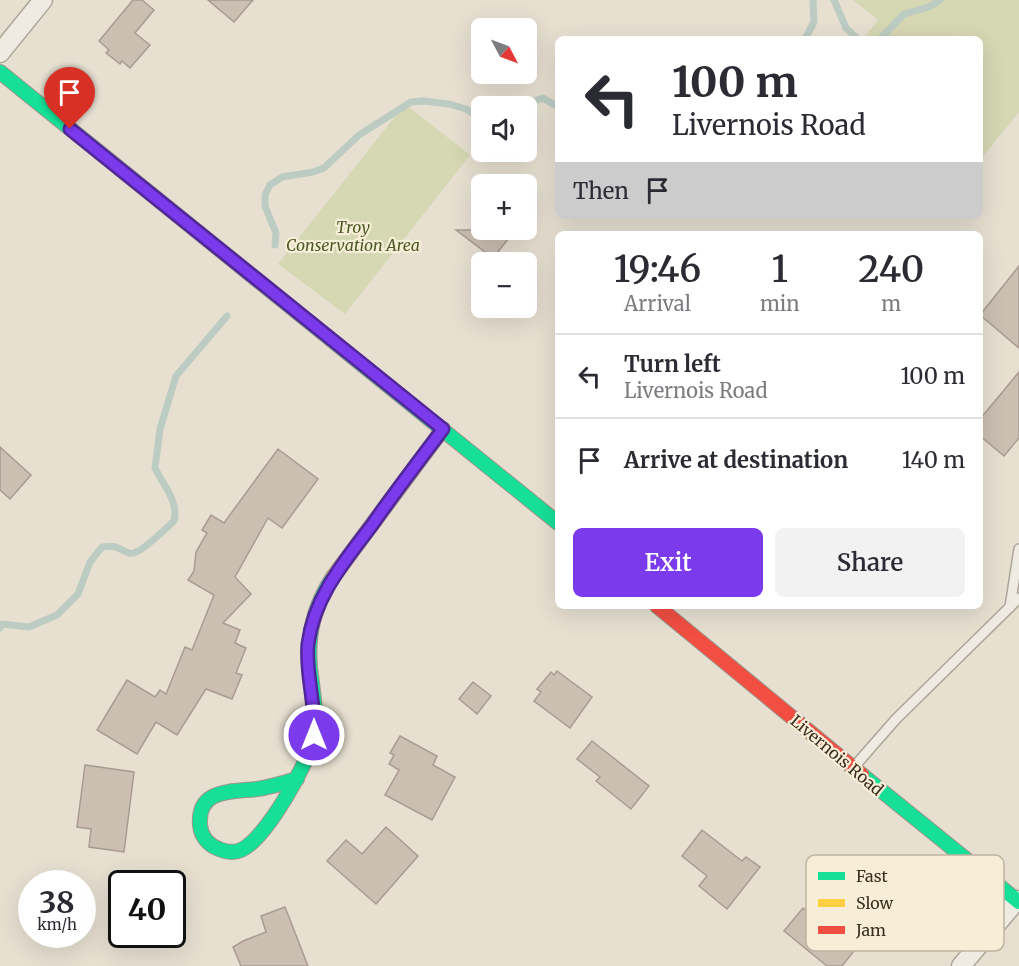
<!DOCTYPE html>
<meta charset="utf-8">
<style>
:root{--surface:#fff;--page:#f2f2f3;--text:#2b2b33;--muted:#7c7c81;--line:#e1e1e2;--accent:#7c3aed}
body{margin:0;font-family:Merriweather,serif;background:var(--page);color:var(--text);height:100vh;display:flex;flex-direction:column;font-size:22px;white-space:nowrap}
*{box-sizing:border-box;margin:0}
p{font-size:20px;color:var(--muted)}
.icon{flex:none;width:33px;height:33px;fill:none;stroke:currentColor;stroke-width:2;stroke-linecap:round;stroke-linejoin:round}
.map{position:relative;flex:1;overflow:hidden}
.side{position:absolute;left:555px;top:231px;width:428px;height:378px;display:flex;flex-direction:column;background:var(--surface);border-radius:9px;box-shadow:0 6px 24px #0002}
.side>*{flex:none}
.hud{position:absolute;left:555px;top:36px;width:428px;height:183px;border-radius:9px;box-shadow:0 6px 24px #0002;background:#fff;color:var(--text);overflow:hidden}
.needle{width:39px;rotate:131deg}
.buttons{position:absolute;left:471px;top:18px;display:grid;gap:12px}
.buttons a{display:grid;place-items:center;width:66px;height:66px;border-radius:9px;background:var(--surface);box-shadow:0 6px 24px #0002;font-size:30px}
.speed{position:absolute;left:18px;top:870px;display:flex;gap:12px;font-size:30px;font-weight:700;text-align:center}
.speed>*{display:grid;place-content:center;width:78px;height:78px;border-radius:50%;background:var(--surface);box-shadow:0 6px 24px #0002;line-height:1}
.speed small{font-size:15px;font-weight:400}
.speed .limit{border:3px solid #111;border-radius:9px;background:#fff;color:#111}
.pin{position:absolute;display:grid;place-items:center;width:51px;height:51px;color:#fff;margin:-62px -26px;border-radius:50% 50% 50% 0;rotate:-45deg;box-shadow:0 0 6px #0007}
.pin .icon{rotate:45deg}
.me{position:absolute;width:66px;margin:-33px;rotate:0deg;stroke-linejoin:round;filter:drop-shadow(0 0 4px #0008)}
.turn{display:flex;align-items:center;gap:21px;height:126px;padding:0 18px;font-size:27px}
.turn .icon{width:78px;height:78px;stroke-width:2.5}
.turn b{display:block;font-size:42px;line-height:51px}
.then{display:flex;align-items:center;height:57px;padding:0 18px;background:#0003;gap:12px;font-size:22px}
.eta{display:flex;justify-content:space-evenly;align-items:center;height:102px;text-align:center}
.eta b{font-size:36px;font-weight:600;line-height:42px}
.action{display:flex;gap:12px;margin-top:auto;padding:12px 18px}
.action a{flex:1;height:69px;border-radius:9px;background:var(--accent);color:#fff;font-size:24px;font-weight:600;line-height:69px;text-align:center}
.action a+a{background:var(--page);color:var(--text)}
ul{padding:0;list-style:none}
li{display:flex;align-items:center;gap:18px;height:84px;padding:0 18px;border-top:2px solid var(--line)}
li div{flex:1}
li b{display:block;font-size:22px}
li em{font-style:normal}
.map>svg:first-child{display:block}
.green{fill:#d6d7b3}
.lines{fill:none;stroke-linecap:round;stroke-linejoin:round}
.stream{stroke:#bcccc2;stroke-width:7}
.building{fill:#cbbfb2;stroke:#a89c90;stroke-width:1.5}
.lane-casing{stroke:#ada599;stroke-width:12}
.street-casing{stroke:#ada599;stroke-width:21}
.fast-casing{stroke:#9c958a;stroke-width:16}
.slow-casing{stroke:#9c958a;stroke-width:16}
.jam-casing{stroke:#9c958a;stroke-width:16}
.lane{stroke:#efebe3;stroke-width:9}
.street{stroke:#efebe3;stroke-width:18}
.fast{stroke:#16e098;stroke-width:14}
.slow{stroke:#ffcf43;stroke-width:14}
.jam{stroke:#f24e42;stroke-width:14}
.route-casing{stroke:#51269a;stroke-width:15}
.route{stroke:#7c3aed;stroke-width:10}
.labels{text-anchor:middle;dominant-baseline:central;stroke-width:4.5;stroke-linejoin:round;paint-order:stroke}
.park-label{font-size:16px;font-style:italic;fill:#4d5a26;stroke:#f7eed8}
.street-label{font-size:16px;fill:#3d2e20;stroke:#f7eed8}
.key{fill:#f7eed8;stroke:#bfb4a1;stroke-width:1.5}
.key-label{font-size:16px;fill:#3d2e20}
</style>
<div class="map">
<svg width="1019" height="966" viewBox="0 0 1019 966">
<rect width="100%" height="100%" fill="#e7e0d1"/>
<!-- green -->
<g class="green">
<path d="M853,0H1019V112L980,160V39H863L878,20Z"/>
<path d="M405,104L470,155L345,314L278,264Z"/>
</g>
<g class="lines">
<!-- stream -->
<g class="stream">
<path d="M834,0L846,28L858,39"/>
<path d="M805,39L814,22L813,0"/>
<path d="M880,39L904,14L929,7L940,0"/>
<path d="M519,106L543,98L558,107"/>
<path d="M275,245L276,233L265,206V195L270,185L282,177L313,172L324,168L359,135L411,102L423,101L449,104L466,109L482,119"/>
<path d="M0,628L2,624L29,627L57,615L78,594L90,562L102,547C119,545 115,548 129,553C138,557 166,528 174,521C179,501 163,485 155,468L160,429L176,376L227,316"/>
</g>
</g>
<!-- building -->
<g class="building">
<path d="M133,0H142L154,10L135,33L150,45L130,68L122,61L120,64L106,53L109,50L99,41Z"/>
<path d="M208,0H253L234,22Z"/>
<path d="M456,230H499L509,238L493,258Z"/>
<path d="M1019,266V348L980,315Z"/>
<path d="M1019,372V438L1004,456L980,436V419Z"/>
<path d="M0,447L31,475L10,499L0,490Z"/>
<path d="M278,449L318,479L282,528L268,518L235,577L251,594L223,623L240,630L235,643L246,648L236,673L242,675L232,699L206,689L177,735L156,722L137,754L97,730L127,680L155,697L160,690L166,694L185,647L192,650L214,595L188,580L194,571L196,552L207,533L202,530L211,515L224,523Z"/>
<path d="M557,671L592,697L570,728L534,701L541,692L537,689L551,672L554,675Z"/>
<path d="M473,682L491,696L477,714L459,699Z"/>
<path d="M400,736L437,756L433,765L455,777L432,820L385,795L399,770L389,764L394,755L390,753Z"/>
<path d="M592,741L649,786L631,809L596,781L600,777L577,759Z"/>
<path d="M85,765L134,772L124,852L89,847L91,829L77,827Z"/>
<path d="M386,827L418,856L376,904L327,861L346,840L362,854Z"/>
<path d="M702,830L742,861L746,857L760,867L727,909L699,886L707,876L682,856Z"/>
<path d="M285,907L308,966H241L233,947L243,941L266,932L261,916Z"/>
<path d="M803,908L819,922L822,918L858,946L842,966H827L784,931Z"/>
</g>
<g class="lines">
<defs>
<g id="lane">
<path d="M1010,607L1019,549"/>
<path d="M853,768L896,719L1019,598"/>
</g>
<g id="street">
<path d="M0,53L43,0"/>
<path d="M961,966L1017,900"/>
</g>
<g id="fast">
<path d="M0,72L558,523"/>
<path d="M862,775L1019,902"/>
<path d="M297,779C284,783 271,787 257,789C233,792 197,788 200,825C201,836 208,845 219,849C226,852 234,853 241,850C265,840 309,763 314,736C317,714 313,691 310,668C307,634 314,606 333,577"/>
</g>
<path id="slow" d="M333,577L443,429"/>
<path id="jam" d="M657,606L862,775"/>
</defs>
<!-- lane casing -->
<use href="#lane" class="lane-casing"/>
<!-- street casing -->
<use href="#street" class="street-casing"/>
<!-- fast casing -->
<use href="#fast" class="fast-casing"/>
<!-- slow casing -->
<use href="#slow" class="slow-casing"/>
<!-- jam casing -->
<use href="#jam" class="jam-casing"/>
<!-- lane -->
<use href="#lane" class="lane"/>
<!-- street -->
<use href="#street" class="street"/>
<!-- fast -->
<use href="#fast" class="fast"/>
<!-- slow -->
<use href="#slow" class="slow"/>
<!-- jam -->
<use href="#jam" class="jam"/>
</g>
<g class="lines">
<defs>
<path id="route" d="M70,129L443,429C419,461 395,492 372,525C344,562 314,597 308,644C305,672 316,705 314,735"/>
</defs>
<!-- route casing -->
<use href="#route" class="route-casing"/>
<!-- route -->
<use href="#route" class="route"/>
</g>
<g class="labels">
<!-- park labels -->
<g class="park-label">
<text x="353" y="227">Troy<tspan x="353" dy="18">Conservation Area</tspan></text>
</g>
<!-- street labels -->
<g class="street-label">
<text transform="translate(837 755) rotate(40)">Livernois Road</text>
</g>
</g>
<!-- legend -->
<rect x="806" y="855" width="198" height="96" rx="9" class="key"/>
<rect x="818" y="872" width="27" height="8" fill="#16e098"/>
<rect x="818" y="899" width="27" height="8" fill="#ffcf43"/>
<rect x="818" y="926" width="27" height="8" fill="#f24e42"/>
<g class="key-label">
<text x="856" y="882">Fast</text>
<text x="856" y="909">Slow</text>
<text x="856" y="936">Jam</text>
</g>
</svg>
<div class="buttons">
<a><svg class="needle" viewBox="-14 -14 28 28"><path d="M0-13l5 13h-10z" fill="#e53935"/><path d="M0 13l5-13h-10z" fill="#7c7c81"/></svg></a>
<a><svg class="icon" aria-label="sound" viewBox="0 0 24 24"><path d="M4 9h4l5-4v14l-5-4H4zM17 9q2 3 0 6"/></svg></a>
<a>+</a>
<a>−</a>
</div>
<div class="speed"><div>38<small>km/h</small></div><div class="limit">40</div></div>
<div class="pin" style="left:70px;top:129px;background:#d93025"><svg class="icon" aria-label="arrive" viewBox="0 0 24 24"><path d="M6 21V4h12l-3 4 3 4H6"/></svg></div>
<svg class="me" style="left:314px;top:735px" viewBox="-20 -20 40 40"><circle r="17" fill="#7c3aed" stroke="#fff" stroke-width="3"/><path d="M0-11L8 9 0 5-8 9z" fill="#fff"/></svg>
<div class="hud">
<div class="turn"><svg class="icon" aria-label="left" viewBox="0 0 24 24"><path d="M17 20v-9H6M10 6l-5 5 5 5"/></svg><div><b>100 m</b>Livernois Road</div></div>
<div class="then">Then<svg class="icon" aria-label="arrive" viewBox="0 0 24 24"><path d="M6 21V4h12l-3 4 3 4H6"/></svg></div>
</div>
<section class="side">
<div class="eta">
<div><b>19:46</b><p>Arrival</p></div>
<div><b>1</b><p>min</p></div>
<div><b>240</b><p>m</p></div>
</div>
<ul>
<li><svg class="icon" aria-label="left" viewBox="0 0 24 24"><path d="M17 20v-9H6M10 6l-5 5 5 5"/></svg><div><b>Turn left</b><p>Livernois Road</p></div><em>100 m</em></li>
<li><svg class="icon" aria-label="arrive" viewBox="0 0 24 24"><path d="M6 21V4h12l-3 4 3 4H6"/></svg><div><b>Arrive at destination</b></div><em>140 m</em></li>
</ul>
<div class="action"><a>Exit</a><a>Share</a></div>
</section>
</div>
